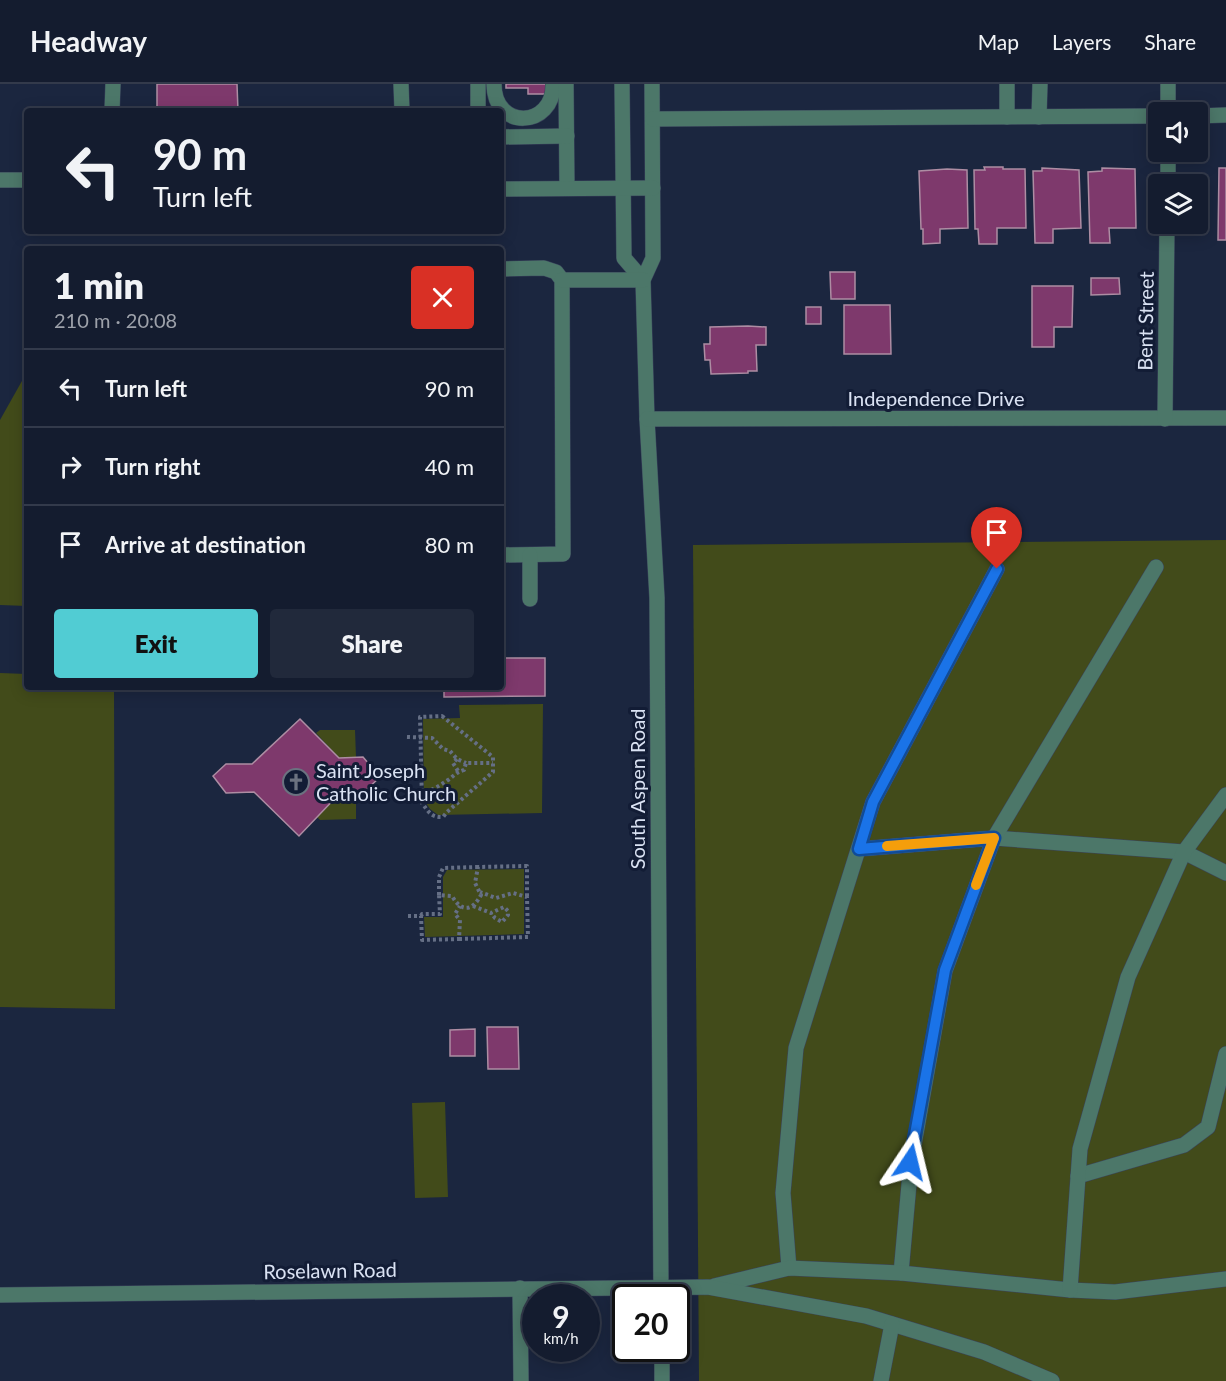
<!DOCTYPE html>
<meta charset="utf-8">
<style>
:root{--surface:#141c2f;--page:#21293b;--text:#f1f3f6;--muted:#9da1aa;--line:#333a4b;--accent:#51ccd3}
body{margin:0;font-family:Lato,sans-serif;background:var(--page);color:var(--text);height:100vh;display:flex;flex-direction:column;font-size:22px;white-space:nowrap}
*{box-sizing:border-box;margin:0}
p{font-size:20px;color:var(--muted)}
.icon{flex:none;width:33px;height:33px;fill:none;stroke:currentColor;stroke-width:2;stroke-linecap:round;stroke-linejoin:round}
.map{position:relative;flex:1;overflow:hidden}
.details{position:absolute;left:24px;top:162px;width:480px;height:444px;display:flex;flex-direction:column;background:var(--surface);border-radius:6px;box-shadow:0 3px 15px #0003,0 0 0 2px var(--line)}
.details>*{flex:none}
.top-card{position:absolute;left:24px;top:24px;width:480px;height:126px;border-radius:6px;box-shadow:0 3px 15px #0003,0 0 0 2px var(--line);background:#141c2f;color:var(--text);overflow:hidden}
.controls{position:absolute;left:1148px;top:18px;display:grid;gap:12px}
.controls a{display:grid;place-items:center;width:60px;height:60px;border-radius:6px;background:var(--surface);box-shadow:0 3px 15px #0003,0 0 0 2px var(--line);font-size:30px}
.speed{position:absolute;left:522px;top:1200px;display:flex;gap:12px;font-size:30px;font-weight:700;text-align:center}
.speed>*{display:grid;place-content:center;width:78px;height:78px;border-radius:50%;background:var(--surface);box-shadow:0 3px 15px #0003,0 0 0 2px var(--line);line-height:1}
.speed small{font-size:15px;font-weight:400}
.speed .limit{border:3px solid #111;border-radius:9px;background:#fff;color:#111}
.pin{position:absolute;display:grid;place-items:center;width:51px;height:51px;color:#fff;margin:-62px -26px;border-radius:50% 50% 50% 0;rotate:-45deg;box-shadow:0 0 6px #0007}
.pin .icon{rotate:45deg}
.me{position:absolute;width:66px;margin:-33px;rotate:10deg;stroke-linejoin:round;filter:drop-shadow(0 0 4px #0008)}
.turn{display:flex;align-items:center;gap:21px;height:126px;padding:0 30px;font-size:27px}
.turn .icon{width:78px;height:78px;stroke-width:2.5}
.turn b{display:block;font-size:42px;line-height:51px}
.round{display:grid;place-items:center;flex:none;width:63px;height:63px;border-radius:6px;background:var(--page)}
.head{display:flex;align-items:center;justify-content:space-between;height:102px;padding:0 30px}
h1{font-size:36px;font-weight:800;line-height:45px}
.action{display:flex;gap:12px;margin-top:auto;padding:12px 30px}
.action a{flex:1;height:69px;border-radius:6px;background:var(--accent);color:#111;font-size:24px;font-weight:800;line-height:69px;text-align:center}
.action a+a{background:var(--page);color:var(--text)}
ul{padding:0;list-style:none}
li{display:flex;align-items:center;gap:18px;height:78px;padding:0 30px;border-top:2px solid var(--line)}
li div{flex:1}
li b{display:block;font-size:22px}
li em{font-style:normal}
header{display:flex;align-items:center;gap:36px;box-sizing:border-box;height:84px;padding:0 30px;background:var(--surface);border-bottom:2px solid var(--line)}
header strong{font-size:28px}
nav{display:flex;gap:33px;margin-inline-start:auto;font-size:21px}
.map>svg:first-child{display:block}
.green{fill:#424b1a}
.building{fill:#7e396c;stroke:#ad8da3;stroke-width:1.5}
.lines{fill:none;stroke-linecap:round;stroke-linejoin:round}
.minor-casing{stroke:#3a445c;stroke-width:16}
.path{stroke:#656f85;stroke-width:4;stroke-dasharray:3 3;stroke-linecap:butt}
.minor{stroke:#4c7769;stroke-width:15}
.route-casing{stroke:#114b97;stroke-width:15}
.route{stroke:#1a73e8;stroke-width:10}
.slow{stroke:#f59e0b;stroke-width:10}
.labels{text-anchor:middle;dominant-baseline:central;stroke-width:6;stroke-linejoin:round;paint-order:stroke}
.street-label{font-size:20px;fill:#dae2f3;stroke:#121c35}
.poi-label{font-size:20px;fill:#dae2f3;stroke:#121c35;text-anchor:start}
</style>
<header>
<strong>Headway</strong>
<nav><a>Map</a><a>Layers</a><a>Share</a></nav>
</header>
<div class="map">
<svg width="1226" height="1297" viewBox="0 0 1226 1297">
<rect width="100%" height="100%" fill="#1b263f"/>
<!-- green -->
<g class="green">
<path d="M27,288V522L0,521V336Z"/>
<path d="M1226,456V1297H699L693,461Z"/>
<path d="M0,589L27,590V603H114L115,925L0,923Z"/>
<path d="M543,620L542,729L438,731L430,725L424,716L423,635L460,634L459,621Z"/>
<path d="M320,646H355L356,673L339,674L316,649Z"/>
<path d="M340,709H356V735L320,736L317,733Z"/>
<path d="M524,785V850L425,853L424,833H443V793L447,786Z"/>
<path d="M445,1018L448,1113L415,1114L412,1019Z"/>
</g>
<!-- building -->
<g class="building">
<path d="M157,0H237L238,27H157Z"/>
<path d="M506,0H550V10H528V4H506Z"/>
<path d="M984,83H1003V85H1025L1026,144H997V160H979L978,145H975L974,86H985Z"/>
<path d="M1042,84L1079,86L1081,144L1053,145V159H1035L1033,87H1042Z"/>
<path d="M1102,84L1135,85L1136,144H1109L1110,159H1090L1088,88L1102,87Z"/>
<path d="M1219,84H1226V156H1218Z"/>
<path d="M947,85L967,86L968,144L940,145V159L923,160V145H921L919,87Z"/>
<path d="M830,188H855V215H831Z"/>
<path d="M1091,194H1119L1120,210L1091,211Z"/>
<path d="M1032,202H1073L1072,243H1054V263H1032Z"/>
<path d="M844,221H890L891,270H844Z"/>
<rect x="806" y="223" width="15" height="17"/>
<path d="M748,242L766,243V261H756L757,287H748V289L711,290L710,276H705L704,260H710V243Z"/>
<path d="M501,574H545V612L444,613V603H501Z"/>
<path d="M300,635L339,674L363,673L380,693L363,709H340L299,752L254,708L226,709L213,692L226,680H252Z"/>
<path d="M487,943H518L519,985H488Z"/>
<path d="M475,945V972H450V946Z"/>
</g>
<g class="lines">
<defs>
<g id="minor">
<path d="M401,0L402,27"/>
<path d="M494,0C494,47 554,44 553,0"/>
<path d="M566,0L567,104"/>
<path d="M622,0L624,174L643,196"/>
<path d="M652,0L653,174L643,196L647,335L657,514L661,1214"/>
<path d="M1168,0V28"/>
<path d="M112,27L113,0"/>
<path d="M478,27V0"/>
<path d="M1197,32L1226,31"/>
<path d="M1007,33V0"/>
<path d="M1039,33L1040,0"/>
<path d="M653,35L1158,32"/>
<path d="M501,53L567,52"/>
<path d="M0,96H27"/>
<path d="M1168,100V68"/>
<path d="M501,105L653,104"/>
<path d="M501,185L544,184L556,188L562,196L563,470L501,471"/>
<path d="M562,196H643"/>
<path d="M647,335L1226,334"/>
<path d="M1165,335L1167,140"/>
<path d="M530,471V515"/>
<path d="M859,765L994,754L1184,768L1226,789"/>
<path d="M1078,1092L1184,1061L1208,1043L1226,970"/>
<path d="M789,1184L783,1109L796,964L873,718L997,485"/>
<path d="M901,1189L911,1078L945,887L994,754L1156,483"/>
<path d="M714,1202L789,1184L901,1189L1070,1206L1115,1208L1226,1195"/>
<path d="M520,1204L521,1297"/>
<path d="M1070,1206L1080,1065L1128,893L1184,768L1226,711"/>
<path d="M0,1211L708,1203L866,1232L984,1268L1052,1297"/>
<path d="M662,1264V1297"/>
<path d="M881,1297L892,1240"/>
</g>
</defs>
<!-- minor casing -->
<use href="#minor" class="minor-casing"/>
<!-- path -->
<g class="path">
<path d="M442,632L493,673V688L447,728L443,733C431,734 428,727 422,719L420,633Z"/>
<path d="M407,653L432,654L443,665L450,667L457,675L466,679"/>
<path d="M457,675L453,679L458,687"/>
<path d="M408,711C423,711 435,705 448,696C454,692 456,688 464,686L466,679H493"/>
<path d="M439,811V793L443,784L478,783"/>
<path d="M473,822L491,829L504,823L508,827V831L502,838L495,834L491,829"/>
<path d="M408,832H421L422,856L459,855L460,836L455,830L460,822"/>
<path d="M421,832L422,830H440L439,811L452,812C461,828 472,828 481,811L475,799L478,783L527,782V813"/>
<path d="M459,855L528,853L527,813L513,809L496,814L480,808"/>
</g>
<!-- minor -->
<use href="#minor" class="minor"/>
</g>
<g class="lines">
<defs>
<path id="route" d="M910,1078L945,886L994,754L859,765L873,718L997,485"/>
</defs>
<!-- route casing -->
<use href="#route" class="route-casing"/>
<!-- route -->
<use href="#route" class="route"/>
<!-- slow -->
<path class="slow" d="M887,762L994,754L976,801"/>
</g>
<!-- icons -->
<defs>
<symbol id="church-ring" viewBox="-11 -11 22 22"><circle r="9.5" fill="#121c35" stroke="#6b7280" stroke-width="1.5"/><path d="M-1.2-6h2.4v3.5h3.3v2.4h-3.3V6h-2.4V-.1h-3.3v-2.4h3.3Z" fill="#6b7280"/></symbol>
</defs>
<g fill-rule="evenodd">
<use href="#church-ring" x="281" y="683" width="30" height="30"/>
</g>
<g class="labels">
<!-- street labels -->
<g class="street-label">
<text transform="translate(1145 237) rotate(-89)">Bent Street</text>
<text x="936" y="314">Independence Drive</text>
<text transform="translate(637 705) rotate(-90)">South Aspen Road</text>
<text transform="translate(330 1186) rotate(-1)">Roselawn Road</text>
</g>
<!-- poi labels -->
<g class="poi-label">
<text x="316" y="686">Saint Joseph<tspan x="316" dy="23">Catholic Church</tspan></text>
</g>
</g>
</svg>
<div class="controls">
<a><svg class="icon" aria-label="sound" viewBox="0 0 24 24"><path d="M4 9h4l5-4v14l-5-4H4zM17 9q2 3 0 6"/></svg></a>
<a><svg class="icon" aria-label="layers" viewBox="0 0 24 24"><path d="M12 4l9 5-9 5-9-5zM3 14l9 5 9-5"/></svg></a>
</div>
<div class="speed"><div>9<small>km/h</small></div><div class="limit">20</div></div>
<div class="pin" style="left:997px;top:485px;background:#d93025"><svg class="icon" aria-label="arrive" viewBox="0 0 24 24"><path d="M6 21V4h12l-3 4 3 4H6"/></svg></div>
<svg class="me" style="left:910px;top:1078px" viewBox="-20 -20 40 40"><path d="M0-17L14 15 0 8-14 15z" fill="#1a73e8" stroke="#fff" stroke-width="4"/></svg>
<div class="top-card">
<div class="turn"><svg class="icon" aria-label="left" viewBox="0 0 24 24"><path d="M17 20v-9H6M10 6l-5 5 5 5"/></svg><div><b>90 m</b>Turn left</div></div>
</div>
<section class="details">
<div class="head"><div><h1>1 min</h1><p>210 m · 20:08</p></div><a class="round" style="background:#d93025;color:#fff"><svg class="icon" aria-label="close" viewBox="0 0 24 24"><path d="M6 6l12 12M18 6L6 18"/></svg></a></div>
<ul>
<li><svg class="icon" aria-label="left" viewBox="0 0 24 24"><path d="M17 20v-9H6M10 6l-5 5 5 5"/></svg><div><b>Turn left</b></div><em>90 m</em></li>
<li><svg class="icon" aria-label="right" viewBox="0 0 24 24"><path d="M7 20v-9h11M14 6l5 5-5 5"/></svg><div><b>Turn right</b></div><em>40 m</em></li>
<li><svg class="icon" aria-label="arrive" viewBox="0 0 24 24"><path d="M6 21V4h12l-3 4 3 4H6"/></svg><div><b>Arrive at destination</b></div><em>80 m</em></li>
</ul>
<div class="action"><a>Exit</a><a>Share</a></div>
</section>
</div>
